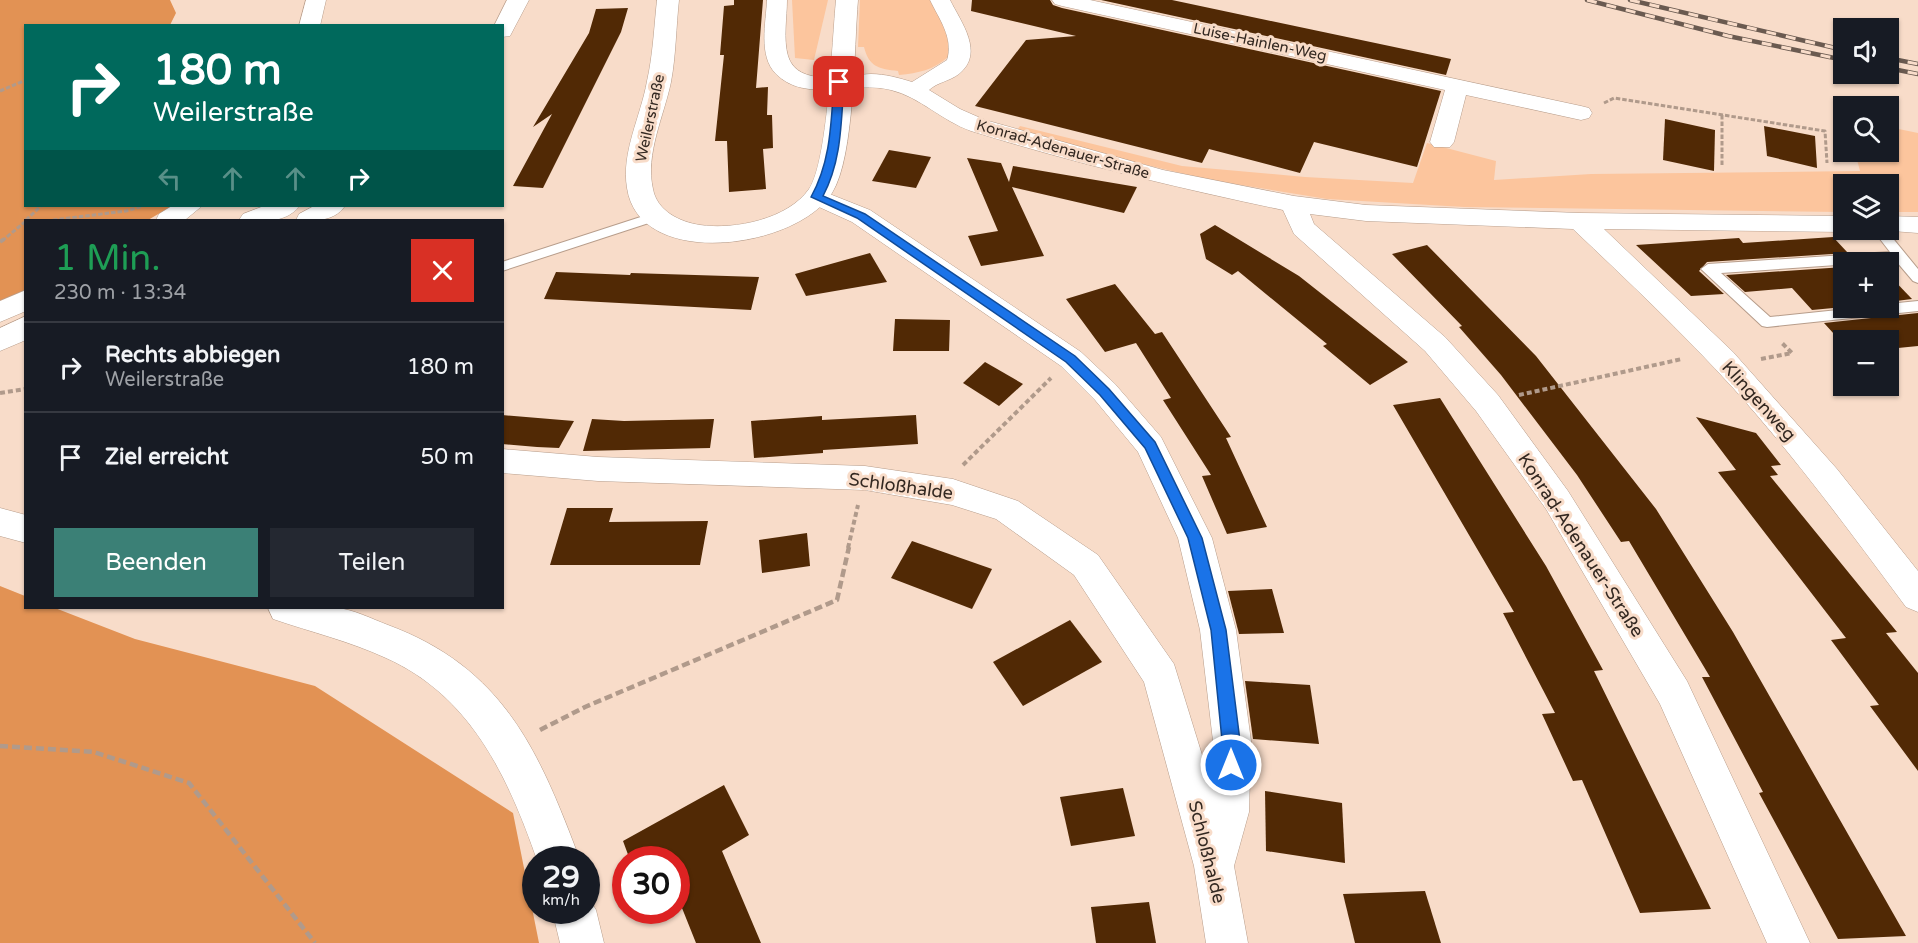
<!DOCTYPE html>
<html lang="de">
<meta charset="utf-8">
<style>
:root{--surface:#171b24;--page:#242831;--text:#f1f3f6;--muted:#9ea1a6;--line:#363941;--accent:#3b8076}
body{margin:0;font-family:"Varela Round",sans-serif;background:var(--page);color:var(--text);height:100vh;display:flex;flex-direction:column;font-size:22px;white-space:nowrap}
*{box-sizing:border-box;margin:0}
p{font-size:20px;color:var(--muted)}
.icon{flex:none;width:33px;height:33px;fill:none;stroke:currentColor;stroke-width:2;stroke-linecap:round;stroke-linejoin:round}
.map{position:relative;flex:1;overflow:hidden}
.sheet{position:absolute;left:24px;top:219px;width:480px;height:390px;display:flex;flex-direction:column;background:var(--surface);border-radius:0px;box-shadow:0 2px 4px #0004}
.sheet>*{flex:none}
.banner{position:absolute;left:24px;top:24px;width:480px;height:183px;border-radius:0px;box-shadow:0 2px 4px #0004;background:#00695c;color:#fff;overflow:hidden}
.fabs{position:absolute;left:1833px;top:18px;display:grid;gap:12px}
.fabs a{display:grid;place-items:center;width:66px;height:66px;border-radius:0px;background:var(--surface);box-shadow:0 2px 4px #0004;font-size:30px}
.speed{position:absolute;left:522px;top:846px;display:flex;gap:12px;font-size:30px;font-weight:700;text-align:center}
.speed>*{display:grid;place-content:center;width:78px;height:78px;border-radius:50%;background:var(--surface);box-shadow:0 2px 4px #0004;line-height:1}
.speed small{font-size:15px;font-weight:400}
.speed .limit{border:9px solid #d22;background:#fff;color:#111}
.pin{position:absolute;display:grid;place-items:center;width:51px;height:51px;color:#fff;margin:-26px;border-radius:12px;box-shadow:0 3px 9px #0006}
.me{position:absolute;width:66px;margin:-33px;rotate:0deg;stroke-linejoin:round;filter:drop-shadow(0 0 4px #0008)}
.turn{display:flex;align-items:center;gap:21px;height:126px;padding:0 30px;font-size:27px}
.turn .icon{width:78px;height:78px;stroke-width:2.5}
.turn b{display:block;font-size:42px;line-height:51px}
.lanes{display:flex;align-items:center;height:57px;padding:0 30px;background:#0003;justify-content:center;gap:30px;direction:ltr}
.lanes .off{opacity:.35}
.round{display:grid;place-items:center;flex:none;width:63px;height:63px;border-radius:0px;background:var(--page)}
.head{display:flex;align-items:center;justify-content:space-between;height:102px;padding:0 30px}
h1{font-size:36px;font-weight:600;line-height:45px;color:#1e9e55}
.cta{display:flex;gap:12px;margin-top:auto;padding:12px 30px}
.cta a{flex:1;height:69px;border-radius:0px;background:var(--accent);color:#fff;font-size:24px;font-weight:600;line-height:69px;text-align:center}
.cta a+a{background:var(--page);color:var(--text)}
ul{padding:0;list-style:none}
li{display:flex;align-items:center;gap:18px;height:90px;padding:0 30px;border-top:2px solid var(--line)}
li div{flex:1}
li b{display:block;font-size:22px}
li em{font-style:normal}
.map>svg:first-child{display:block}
.green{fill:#fcc59d}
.forest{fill:#e29254}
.building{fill:#512905}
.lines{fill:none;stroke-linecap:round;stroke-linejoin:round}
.lane-casing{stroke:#b79d8b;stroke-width:2}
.street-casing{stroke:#b79d8b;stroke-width:1}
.secondary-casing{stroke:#b79d8b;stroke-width:1}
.path-far2{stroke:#b09a8b;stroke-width:3;stroke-dasharray:4.5 2;stroke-linecap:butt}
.path-far1{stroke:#b09a8b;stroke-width:4;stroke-dasharray:5 3;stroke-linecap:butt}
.path{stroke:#b09a8b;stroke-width:4.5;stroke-dasharray:8 4;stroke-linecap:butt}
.lane{fill:#fff;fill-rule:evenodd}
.street{fill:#fff;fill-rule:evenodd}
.secondary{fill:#fff;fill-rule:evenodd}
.rail-casing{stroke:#6a5a50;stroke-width:4.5}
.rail{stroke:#f8dcc9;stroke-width:3;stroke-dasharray:10;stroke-linecap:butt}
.route{fill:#1a73e8;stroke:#114b97;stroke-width:1.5}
.labels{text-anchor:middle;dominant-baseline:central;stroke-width:6;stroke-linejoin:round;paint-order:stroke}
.far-street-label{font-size:15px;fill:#332821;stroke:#f8dcc9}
.street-label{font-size:18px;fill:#332821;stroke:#f8dcc9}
</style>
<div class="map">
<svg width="1918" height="943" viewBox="0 0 1918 943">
<rect width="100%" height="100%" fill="#f8dcc9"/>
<!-- green -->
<g class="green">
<path d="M792,0H828L814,60L795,58Z"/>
<path d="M860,0H933L948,35V57C933,70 919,73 899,75L898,71C879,69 869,67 864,47H858Z"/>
<path d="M1020,126L1182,166L1305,177L1413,183L1427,143L1496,161L1494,180L1591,174L1860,171L1855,152H1888L1889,127L1918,133V212H1889L1888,184H1844L1843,212L1464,207L1327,199L1210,180L1117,158L1017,130Z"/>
</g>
<!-- forest -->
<g class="forest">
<path d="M0,0H170L176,13L170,25L26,26V206H172L148,220H26L25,291L0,305Z"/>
<path d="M0,586L25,596L26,608H55L135,639L315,686L513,813L539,943H0Z"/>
</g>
<!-- building -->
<g class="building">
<path d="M734,0H763L756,88L768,87L767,115H772L773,148L763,149L766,189L729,192L727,141H715L724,55H720L724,6L734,5Z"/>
<path d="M972,0H1050L1053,5L1062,8L1441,91L1417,167L1314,142L1300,173L1209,149L1202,163L975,106L1026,40L1076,36L971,11Z"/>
<path d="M1101,0H1172L1451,59L1446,75Z"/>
<path d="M628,8L621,32L543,188L513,186L552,114L533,127L589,33L596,9Z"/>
<path d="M1665,119L1715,130L1714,171L1663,160Z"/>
<path d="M1764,126L1815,136L1817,168L1767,156Z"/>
<path d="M889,150L931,157L916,188L872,181Z"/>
<path d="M967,158L1001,163L1009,182L1013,166L1137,187L1124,213L1012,187L1044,256L981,266L968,236L998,231Z"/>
<path d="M1215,225L1299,276L1408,362L1370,385L1323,346L1327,344L1238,271L1232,275L1206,259L1200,234Z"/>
<path d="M1833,237L1848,253L1707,262L1699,271L1724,294L1691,296L1636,245L1739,238L1743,243Z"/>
<path d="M1427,245L1536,356L1656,509L1733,632L1906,936L1838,939L1759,793L1763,792L1702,677H1710L1629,541L1621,542L1577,475L1501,375L1459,327L1462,326L1392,254Z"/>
<path d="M870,253L887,282L806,296L795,274Z"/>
<path d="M1844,267V307L1812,310L1792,288L1745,292L1726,275Z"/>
<path d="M556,272L630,275L631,273L759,277L751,310L544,299Z"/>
<path d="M1888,274L1912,299L1888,302Z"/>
<path d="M1115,284L1155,334L1162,332L1231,437L1226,438L1267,527L1227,534L1202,476L1211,475L1163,400L1171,398L1136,343L1105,352L1066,299Z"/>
<path d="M1918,313V346L1888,349V340H1844V345L1824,323Z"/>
<path d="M895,319L950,320L949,351H893Z"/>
<path d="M985,362L1023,384L999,406L963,383Z"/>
<path d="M1440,398L1546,566L1603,670L1594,671L1711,909L1640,913L1582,780L1573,781L1542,714L1555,713L1503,613L1514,612L1393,405Z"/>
<path d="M502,415L574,421L559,448L537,447L502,444Z"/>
<path d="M916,415L918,444L823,450V453L754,458L751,421L822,416V420Z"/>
<path d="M1696,417L1756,433L1781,465L1771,466L1778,475L1770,476L1897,632L1886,633L1918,673V771L1870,706L1879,705L1831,640L1846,638L1718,472L1736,470Z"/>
<path d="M592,419L624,421L714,419L710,448L583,451Z"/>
<path d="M567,508H613L609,522L708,521L700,565H550Z"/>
<path d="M807,533L810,566L762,573L759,540Z"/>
<path d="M912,541L992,569L972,609L891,578Z"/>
<path d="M1272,589L1284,633L1239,634L1228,591Z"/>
<path d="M1070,620L1102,662L1023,706L993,662Z"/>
<path d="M1245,681L1310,685L1319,744L1253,739Z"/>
<path d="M724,785L749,835L722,851L761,943H696L676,893V860H630L623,841Z"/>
<path d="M1123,788L1135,836L1071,846L1060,797Z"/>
<path d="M1265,791L1342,803L1345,863L1266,851Z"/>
<path d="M1425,891L1441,943H1355L1343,894Z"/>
<path d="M1149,902L1156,943H1096L1091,907Z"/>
</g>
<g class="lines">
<defs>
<g id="lane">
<path d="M656,212L661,213V219L502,271V262Z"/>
<path d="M1873,230H1886L1918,269V283L1913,281L1896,261L1721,273L1770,317L1857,308H1888V304L1918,301V311L1767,327L1762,326L1701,269L1708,264L1890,252Z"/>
</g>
<g id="street">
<path d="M306,0H326L320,26H299Z"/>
<path d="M767,0H787C787,17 783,39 788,56C798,88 846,75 871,74C885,74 899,78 912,82L947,60C954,38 939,19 930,0H950C961,22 985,53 959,74C950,81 938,82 929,90L960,109L985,120L1163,170L1294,196L1366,205L1580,213L1844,216V230H1853L1844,232L1604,229L1733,352L1837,469L1918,571V612L1906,607C1851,533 1796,458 1734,389C1683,333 1628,281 1573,229L1366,221L1310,214L1314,224L1445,337L1498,395L1568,491L1687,681L1810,943H1767L1660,704L1546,509L1476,411L1425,351L1294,234L1283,210C1178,188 1074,163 971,131C942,121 920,97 891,90C855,80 806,104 776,74C758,56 766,23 767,0Z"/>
<path d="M1052,0H1090L1581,106L1589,108L1592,113L1589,118L1581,120L1466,95L1454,142L1450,147H1434L1430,142L1445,90L1062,6L1055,4Z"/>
<path d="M817,189L870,210L1081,352L1115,384L1161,437L1212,538L1236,630L1251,741L1249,812L1234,866L1248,943H1206L1194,866L1144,682L1074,575L996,519L952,505L865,490L598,481L502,473V449L598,457L865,466L953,479L1018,501L1098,555L1174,664L1211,784L1213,741L1200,630L1178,538L1138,452L1095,400L1061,366L852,222L808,202L805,197L808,192Z"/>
<path d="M172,206H202L185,220H156L159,214Z"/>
<path d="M314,206H345C333,223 314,220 296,220L299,214Z"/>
<path d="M1888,216L1918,217V233L1879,230H1888Z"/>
<path d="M26,290V311L0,322V301Z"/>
</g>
<g id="secondary">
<path d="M507,0H529L510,36L502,37V26H494Z"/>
<path d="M657,0H679C676,27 676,55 671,82C664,116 645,154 653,189C657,211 680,222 700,225C735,230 788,219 809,189C828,161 832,40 836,0H858C854,46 855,157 832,193C797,249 639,271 627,188C621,152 641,116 647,81C653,55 654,27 657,0Z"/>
<path d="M264,206H299C287,224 257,222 239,220L243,214Z"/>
<path d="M26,316V340L0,351V328Z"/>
<path d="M0,508L26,515V543L0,536Z"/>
<path d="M268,608C288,606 315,605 336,608C353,609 372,619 388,625C504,668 539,751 580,860H537C508,777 471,696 386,658C349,641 311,632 273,619Z"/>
<path d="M586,893L596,910L604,943H560L552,910H586Z"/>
</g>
</defs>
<!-- lane casing -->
<use href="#lane" class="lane-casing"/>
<!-- street casing -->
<use href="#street" class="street-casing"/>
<!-- secondary casing -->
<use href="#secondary" class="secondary-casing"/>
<!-- path-far2 -->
<g class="path-far2">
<path d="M0,91L26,80"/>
<path d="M1604,103L1614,98L1825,131L1827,163"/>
<path d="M1722,115V166"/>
<path d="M26,220L41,206"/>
<path d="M53,220L126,211L143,206"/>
<path d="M2,241L26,221"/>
</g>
<!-- path-far1 -->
<g class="path-far1">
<path d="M0,242L4,239"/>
<path d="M1761,359L1792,353L1781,342"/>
<path d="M0,393L26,389"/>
<path d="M1519,395L1682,359"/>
<path d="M963,465L1051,378"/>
<path d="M848,548L858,505"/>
</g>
<!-- path -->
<g class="path">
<path d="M540,730L585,707L837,600L849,547"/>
<path d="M0,746L94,752L189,783L315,943"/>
</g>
<!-- lane -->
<use href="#lane" class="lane"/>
<!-- street -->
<use href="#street" class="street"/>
<!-- secondary -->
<use href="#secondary" class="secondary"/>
<defs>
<g id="rail">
<path d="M1587,0L1728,36L1844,60"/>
<path d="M1630,0L1844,50"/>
<path d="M1888,58L1918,64"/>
<path d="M1888,68L1918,74"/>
</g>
</defs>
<!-- rail casing -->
<use href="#rail" class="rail-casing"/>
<!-- rail -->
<use href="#rail" class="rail"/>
</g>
<!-- route -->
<path class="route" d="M839,79L844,82C841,122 842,160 823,196L865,214L1075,356L1109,389L1155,442L1202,538L1226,630L1240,741L1237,770L1231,772L1225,770L1211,630L1188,538L1145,448L1100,395L1066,362L857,218L811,197C831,161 831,123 834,82Z"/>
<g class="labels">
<!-- far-street labels -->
<g class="far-street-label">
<text transform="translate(1260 42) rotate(12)">Luise-Hainlen-Weg</text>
<text transform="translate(650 118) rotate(-78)">Weilerstraße</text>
<text transform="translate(1063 149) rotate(16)">Konrad-Adenauer-Straße</text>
</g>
<!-- street labels -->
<g class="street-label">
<text transform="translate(1759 401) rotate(48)">Klingenweg</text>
<text transform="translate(901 486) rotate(8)">Schloßhalde</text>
<text transform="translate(1581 545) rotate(57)">Konrad-Adenauer-Straße</text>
<text transform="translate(1207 852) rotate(76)">Schloßhalde</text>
</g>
</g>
</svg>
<div class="fabs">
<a><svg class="icon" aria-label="sound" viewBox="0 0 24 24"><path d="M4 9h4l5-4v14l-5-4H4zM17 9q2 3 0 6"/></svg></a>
<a><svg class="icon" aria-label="search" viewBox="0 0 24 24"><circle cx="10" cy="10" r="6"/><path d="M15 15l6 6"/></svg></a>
<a><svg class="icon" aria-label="layers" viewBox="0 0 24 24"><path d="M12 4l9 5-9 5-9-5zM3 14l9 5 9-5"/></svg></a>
<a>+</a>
<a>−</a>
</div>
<div class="speed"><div>29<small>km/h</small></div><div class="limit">30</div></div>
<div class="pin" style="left:839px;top:82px;background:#d93025"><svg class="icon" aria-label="arrive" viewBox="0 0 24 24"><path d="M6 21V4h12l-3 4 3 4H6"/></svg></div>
<svg class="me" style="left:1231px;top:765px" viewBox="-20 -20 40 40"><circle r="17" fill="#1a73e8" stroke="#fff" stroke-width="3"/><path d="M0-11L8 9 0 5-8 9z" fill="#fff"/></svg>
<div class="banner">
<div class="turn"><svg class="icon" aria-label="right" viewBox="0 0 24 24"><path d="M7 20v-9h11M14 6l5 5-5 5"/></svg><div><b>180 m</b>Weilerstraße</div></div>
<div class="lanes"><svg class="icon off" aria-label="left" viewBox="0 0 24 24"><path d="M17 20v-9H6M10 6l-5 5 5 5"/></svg><svg class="icon off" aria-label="ahead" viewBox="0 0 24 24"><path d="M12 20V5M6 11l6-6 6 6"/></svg><svg class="icon off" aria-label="ahead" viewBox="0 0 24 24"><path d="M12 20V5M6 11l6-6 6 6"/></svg><svg class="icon" aria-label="right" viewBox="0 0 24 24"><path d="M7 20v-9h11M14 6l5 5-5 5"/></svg></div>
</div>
<section class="sheet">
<div class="head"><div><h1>1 Min.</h1><p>230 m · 13:34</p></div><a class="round" style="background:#d93025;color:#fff"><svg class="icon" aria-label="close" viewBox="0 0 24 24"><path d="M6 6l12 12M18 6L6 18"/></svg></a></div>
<ul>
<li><svg class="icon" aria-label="right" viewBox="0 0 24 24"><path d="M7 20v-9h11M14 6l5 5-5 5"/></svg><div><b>Rechts abbiegen</b><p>Weilerstraße</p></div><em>180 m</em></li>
<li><svg class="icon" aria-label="arrive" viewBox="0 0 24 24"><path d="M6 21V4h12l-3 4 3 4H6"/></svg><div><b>Ziel erreicht</b></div><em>50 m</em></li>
</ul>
<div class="cta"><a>Beenden</a><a>Teilen</a></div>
</section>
</div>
